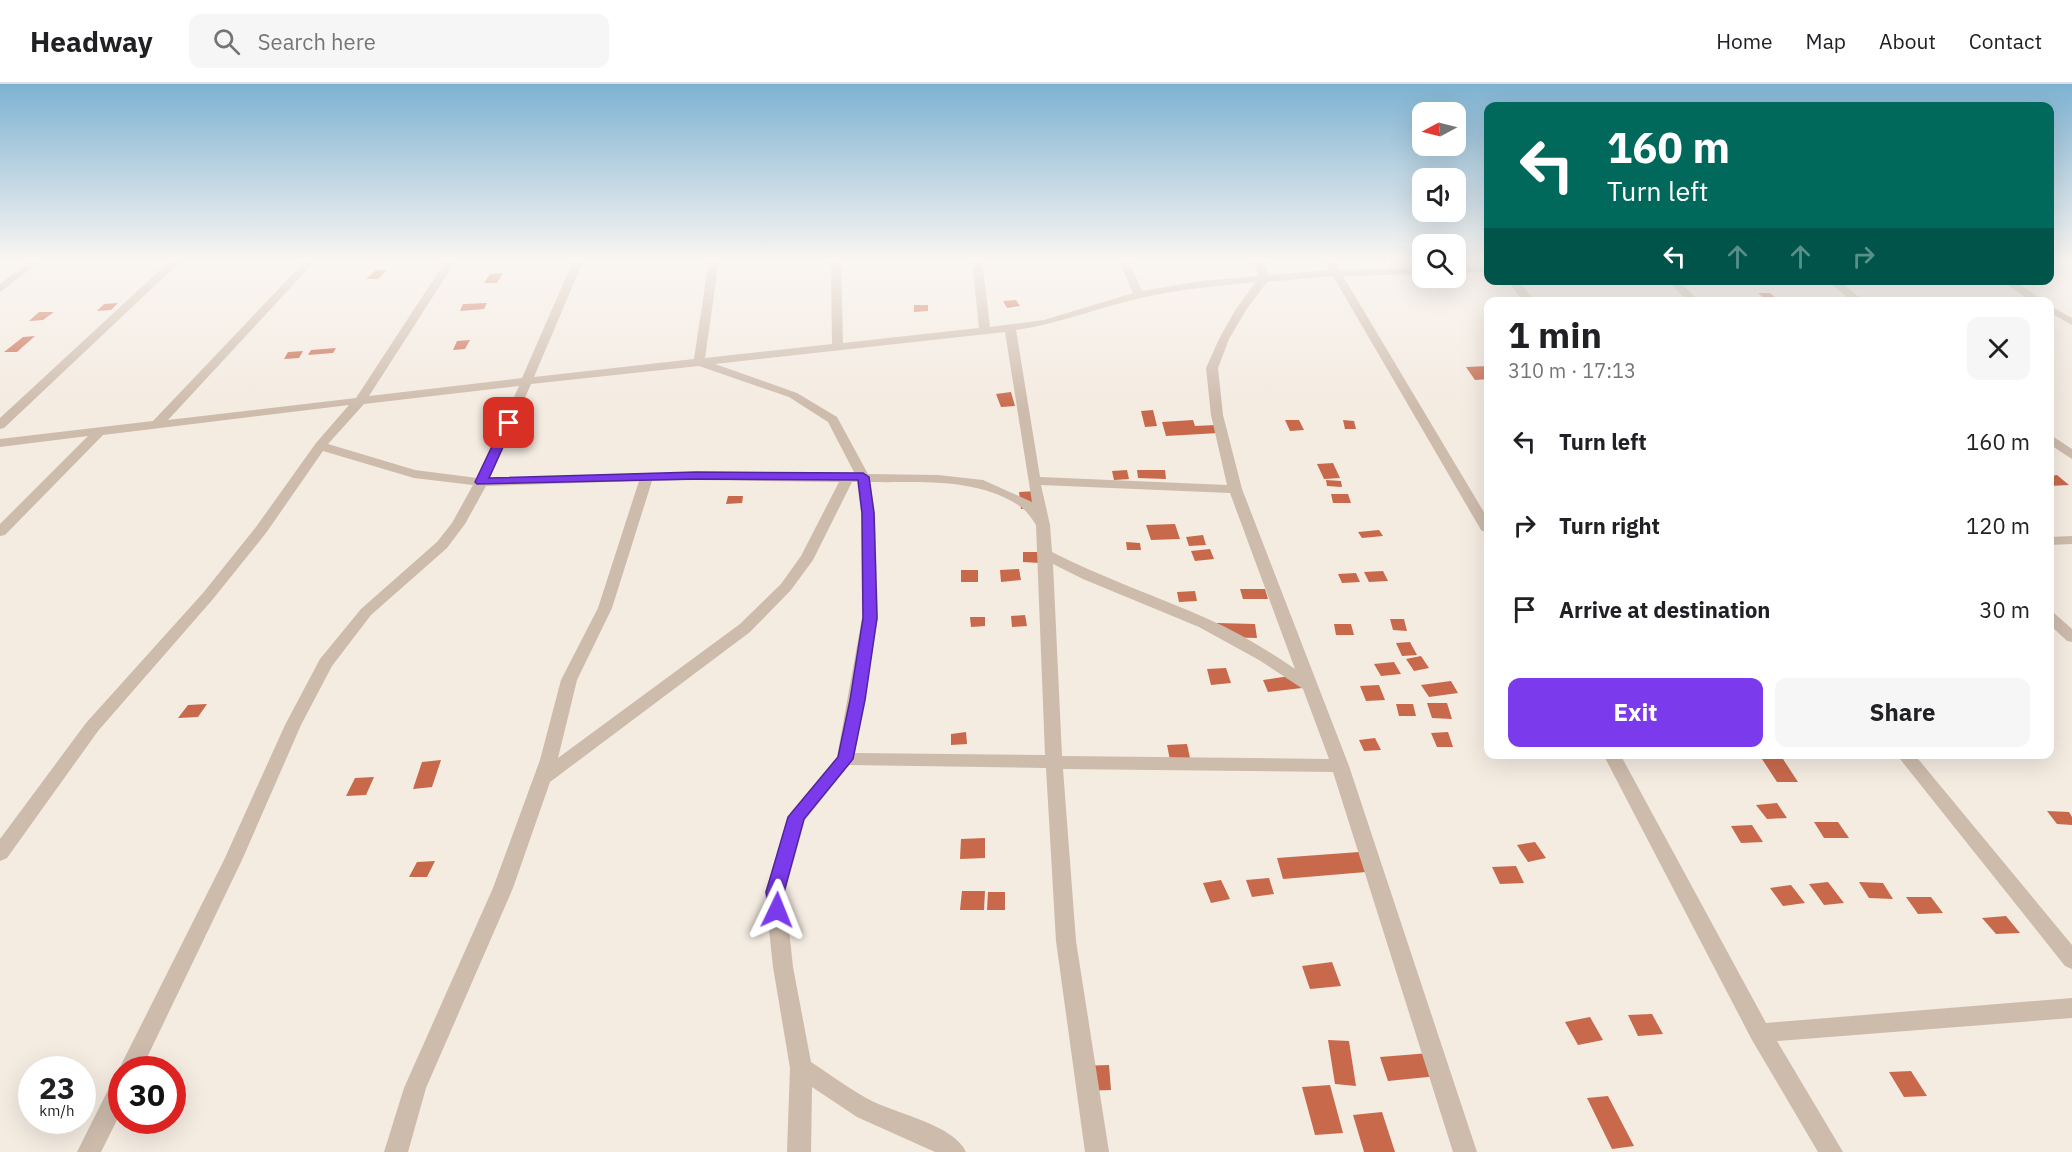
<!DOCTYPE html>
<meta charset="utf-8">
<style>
:root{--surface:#fff;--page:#f6f6f6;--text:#202124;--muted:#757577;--line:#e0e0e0;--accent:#7c3aed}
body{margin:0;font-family:"IBM Plex Sans",sans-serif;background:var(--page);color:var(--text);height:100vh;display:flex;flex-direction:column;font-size:22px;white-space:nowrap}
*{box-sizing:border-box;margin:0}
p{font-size:20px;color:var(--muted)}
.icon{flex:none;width:33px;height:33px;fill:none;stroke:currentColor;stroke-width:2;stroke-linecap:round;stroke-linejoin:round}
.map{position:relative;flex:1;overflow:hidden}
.drawer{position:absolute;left:1484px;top:213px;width:570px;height:462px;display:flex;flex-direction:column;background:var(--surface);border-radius:12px;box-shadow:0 6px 24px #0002}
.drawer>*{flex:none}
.guide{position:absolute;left:1484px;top:18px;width:570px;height:183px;border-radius:12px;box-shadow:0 6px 24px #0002;background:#00695c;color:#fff;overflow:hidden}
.needle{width:39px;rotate:263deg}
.fabs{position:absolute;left:1412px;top:18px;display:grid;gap:12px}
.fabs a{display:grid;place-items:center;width:54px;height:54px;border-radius:12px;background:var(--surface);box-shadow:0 6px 24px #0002;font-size:30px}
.speed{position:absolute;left:18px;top:972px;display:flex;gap:12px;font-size:30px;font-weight:700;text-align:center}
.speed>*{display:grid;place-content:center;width:78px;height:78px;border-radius:50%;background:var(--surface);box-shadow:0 6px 24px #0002;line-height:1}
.speed small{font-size:15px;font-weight:400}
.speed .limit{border:9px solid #d22;background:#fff;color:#111}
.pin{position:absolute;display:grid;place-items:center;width:51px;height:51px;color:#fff;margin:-26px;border-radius:12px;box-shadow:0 3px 9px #0006}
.me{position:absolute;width:66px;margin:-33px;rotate:2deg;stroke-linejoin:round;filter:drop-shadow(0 0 4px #0008)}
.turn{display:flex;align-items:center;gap:21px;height:126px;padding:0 24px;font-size:27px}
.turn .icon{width:78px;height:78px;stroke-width:2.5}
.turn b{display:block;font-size:42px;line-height:51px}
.lanes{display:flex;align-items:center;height:57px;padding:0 24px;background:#0003;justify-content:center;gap:30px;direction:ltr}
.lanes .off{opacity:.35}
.round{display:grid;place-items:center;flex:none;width:63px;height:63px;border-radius:12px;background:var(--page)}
.summary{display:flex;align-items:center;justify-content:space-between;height:102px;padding:0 24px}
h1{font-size:36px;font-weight:800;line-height:45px}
.primary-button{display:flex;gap:12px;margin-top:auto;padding:12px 24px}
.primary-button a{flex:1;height:69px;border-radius:12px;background:var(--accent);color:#fff;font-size:24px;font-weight:800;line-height:69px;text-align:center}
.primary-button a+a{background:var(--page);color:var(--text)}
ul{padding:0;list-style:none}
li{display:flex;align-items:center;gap:18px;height:84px;padding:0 24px}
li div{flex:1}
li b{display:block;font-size:22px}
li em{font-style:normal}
header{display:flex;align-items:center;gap:36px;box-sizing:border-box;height:84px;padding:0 30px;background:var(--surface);border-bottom:2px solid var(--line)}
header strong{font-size:28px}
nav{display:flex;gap:33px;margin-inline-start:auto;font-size:21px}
.search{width:420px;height:54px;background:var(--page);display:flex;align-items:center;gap:15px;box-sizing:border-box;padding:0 21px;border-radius:12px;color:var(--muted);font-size:22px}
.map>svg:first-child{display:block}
.building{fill:#c8694b}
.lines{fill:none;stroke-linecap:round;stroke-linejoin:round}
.minor{fill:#cdbbac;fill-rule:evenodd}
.route{fill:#7c3aed;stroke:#51269a;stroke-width:1.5}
</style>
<header>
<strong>Headway</strong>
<div class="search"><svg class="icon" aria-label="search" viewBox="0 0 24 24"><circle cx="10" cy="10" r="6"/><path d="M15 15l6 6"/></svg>Search here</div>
<nav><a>Home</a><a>Map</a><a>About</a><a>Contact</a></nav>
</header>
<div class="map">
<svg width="2072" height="1068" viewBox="0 0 2072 1068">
<rect width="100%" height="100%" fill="#f4ebe1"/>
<!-- building -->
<g class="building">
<path d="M376,186H387L378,195H366Z"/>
<path d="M503,189L497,199H484L490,190Z"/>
<path d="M1758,209H1770L1781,218H1768Z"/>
<path d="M1016,216L1020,222L1007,224L1003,217Z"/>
<path d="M118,219L111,226L97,227L104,220Z"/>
<path d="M487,219L484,225L460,227L463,220Z"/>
<path d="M914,221H928V227L914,228Z"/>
<path d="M39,228H54L43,236L29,237Z"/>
<path d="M35,252L17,268H4L23,253Z"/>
<path d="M470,256L465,265L453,266L457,257Z"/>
<path d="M336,264L333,269L308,271L311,266Z"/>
<path d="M303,267L299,274L284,275L288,268Z"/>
<path d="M1488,282V295L1475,296L1466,283Z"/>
<path d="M1011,308L1015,322L1001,323L996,310Z"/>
<path d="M1153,326L1157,342L1145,343L1141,327Z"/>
<path d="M1193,336L1195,342L1216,341L1219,349L1166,352L1162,338Z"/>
<path d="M1285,336H1299L1304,346L1290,347Z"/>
<path d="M1343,336L1354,337L1356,345H1345Z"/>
<path d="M1333,379L1340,394L1324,395L1317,380Z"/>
<path d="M1127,386L1129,395L1114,396L1112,387Z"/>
<path d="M1137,386H1165L1166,395L1138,394Z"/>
<path d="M2057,391L2069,401L2049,402V392Z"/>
<path d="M1326,396L1341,397L1342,403L1327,402Z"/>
<path d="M1037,407L1039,424L1021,425L1019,408Z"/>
<path d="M1331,410H1348L1351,419H1333Z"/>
<path d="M728,412H743L742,419L726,420Z"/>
<path d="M1175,440L1180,455L1151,456L1146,441Z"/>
<path d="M1379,446L1383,452L1362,454L1358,448Z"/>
<path d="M1203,451L1206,461L1189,462L1186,453Z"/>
<path d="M1126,458L1140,459L1141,466H1127Z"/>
<path d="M1210,465L1214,475L1195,477L1191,467Z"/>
<path d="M1023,468H1040V479L1023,478Z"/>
<path d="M1019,485L1021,496L1001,498L1000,486Z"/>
<rect x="961" y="486" width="17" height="12"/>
<path d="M1383,487L1388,497L1369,498L1364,488Z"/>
<path d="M1356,489L1360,498L1342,499L1338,490Z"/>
<path d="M1240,505H1265L1268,515H1243Z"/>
<path d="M1195,507L1197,517L1179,518L1177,508Z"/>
<path d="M1025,531L1027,542L1012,543L1011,532Z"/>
<path d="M970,533H985V542L971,543Z"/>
<path d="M1390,535H1404L1407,547L1393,546Z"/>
<path d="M1217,539L1255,540L1257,554L1219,553Z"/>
<path d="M1334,540H1351L1354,551H1336Z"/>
<path d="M1410,558L1417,571L1402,572L1396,559Z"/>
<path d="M1421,572L1429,584L1414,587L1406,575Z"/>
<path d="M1394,578L1401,590L1381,592L1374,580Z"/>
<path d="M1226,584L1231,599L1211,601L1207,585Z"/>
<path d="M1296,591L1302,604L1268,608L1263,596Z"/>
<path d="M1451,597L1458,609L1429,613L1421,601Z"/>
<path d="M1379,601L1385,616L1366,617L1360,602Z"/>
<path d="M1427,619H1447L1452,635L1432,634Z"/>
<path d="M207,620L198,633L178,634L188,621Z"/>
<path d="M1396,620H1413L1416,632H1399Z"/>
<path d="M966,648L967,660L951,661V650Z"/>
<path d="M1448,648L1453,663H1437L1431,649Z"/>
<path d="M1375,654L1381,666L1364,667L1359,656Z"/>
<path d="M1187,660L1190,674L1170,676L1167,661Z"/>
<path d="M1760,672H1781L1798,698H1777Z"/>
<path d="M441,676L432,703L413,705L422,678Z"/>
<path d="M374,693L366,711L346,712L355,694Z"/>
<path d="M1777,719L1787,734L1767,735L1756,721Z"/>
<path d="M2047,727L2069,728L2072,733V741L2057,740Z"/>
<path d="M1814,738H1838L1849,754H1824Z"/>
<path d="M1752,741L1763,758L1741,759L1731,742Z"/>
<path d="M985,754V774L960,775L961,755Z"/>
<path d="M1535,758L1546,774L1528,778L1517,761Z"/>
<path d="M1359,768L1366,788L1283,795L1277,774Z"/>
<path d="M435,777L427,793H409L417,778Z"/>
<path d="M1516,782L1524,799L1500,800L1492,783Z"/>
<path d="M1269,794L1274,810L1252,813L1246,796Z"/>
<path d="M1221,796L1230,815L1211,819L1203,799Z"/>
<path d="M1828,798L1844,819L1824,821L1809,800Z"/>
<path d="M1859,798L1883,799L1893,815L1869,814Z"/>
<path d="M1791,801L1805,819L1783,822L1770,804Z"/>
<path d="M962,807H985L984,826H960Z"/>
<path d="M988,808H1005V826H987Z"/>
<path d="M1906,813H1931L1943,829L1918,830Z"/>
<path d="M2006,832L2020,849L1996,850L1982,834Z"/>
<path d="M1332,878L1341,902L1310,905L1302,882Z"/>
<path d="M1652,930L1663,950L1638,952L1628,931Z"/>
<path d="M1590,933L1603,956L1578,961L1565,938Z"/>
<path d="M1328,956L1349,957L1356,1002L1335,1000Z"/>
<path d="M1430,969L1438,992L1388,997L1380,973Z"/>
<path d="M1109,981L1111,1006L1081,1007L1079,982Z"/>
<path d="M1911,987L1927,1012L1904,1013L1889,988Z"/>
<path d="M1330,1001L1343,1049L1315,1051L1302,1003Z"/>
<path d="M1608,1012L1634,1062L1612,1065L1587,1014Z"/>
<path d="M1382,1028L1395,1068H1364L1353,1031Z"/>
</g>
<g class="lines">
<!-- minor -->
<g class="minor">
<path d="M33,175H44L0,208V200Z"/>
<path d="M172,175H183L4,344L0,345V334Z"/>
<path d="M307,175H317L168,336L356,314L447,175H457L369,312L522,294L574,175H584L534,293L694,275L709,175H719L705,274L832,260L831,175H841L843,259L979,244L972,175H982L990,243L1044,236L1133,209L1118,175H1128L1142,207L1201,197L1259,192L1253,175H1263L1269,191L1330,186L1323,175H1333L1339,186L1422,184V190L1343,192L1488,435V450L1481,446L1333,192L1267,198L1246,226L1229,255L1218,284L1223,331L1242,405L1349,682L1477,1068H1453L1333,688L1063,685L1076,857L1109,1068H1085L1056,857L1046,684L849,681L805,736L785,808L793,883L811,978C831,991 852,1007 874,1018C899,1030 955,1042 966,1068H935L857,1033L812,1003L811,1068H787L790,984L773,883L765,808L791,728L837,673L862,534L861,429L857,398H852L813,476L791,506L750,548L550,698L513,804L426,1004L408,1068H384L404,1004L493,804L540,676L561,596L598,524L639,397L486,402L465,440L447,464L371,531L332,582L301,641L242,776L141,986H122V992L119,986L122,979L224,776L285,641L320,575L361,525L437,458L452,439L473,401L414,394L323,367L266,449L213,515L98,647L7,774L0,777V755L86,639L203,509L256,443L316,359L349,321L103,351L5,451L0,452V440L88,352L0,363V355L153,337ZM1256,198L1236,225L1219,255L1206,284L1211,331L1227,401L1040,393L1016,246C1059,240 1099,223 1141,214C1179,205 1218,202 1256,198ZM1005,248L1032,418L983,396L938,391L868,390L837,333L797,309L715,280ZM699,282L789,313L828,338L855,390L696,388L490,394L531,300ZM519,302L477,394L415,386L328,360L364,320ZM696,396L839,398L801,472L781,500L740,540L558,674L577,596L612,524L652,397ZM870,398C921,399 977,393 1021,423C1027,427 1032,435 1036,441L1045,671L855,669L878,534L875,429ZM1041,401L1230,409L1295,585C1267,566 1238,548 1208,535C1156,512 1103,494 1052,468L1050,441ZM1053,480L1083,495L1199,543L1259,576L1303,605L1329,675L1062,672Z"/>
<path d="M1488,182V188L1455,189V183Z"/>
<path d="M1507,196H1518L1535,218H1524Z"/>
<path d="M1667,196H1678L1700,218H1689Z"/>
<path d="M1826,196H1838L1865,218H1853Z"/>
<path d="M2001,196H2014L2045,218H2032Z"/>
<path d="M2049,221L2072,234V241L2049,228Z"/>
<path d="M2049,350L2072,365V375L2049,360Z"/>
<path d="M2072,452V460L2049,461V453Z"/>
<path d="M2049,527L2054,529L2072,545V558L2067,557L2049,540Z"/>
<path d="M1603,670H1620L1766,939L2072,914V934L1777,957L1843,1068H1818L1752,956Z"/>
<path d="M1896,670H1914L2072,861V885L2065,882Z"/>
<path d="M122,992V1026L101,1068H77L114,994Z"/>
</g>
</g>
<!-- sky -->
<linearGradient id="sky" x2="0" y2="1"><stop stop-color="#7eb2d2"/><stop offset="0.54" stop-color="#faf6f2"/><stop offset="1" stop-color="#faf6f2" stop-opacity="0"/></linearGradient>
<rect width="2072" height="325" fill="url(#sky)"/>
<!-- route -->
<path class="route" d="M509,336L514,339L489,394L696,388L863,389L869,393L874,429L877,534L865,616L853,675L804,735L784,808L786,826L783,832L777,834L771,832L766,808L788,733L838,673L850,616L863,534L862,429L858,396L696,395L477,400L475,398L503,339Z"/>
</svg>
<div class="fabs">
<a><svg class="needle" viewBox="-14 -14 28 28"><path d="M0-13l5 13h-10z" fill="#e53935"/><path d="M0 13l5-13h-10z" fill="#757577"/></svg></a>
<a><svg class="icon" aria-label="sound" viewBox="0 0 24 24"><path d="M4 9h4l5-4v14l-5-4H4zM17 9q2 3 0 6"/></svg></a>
<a><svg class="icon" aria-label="search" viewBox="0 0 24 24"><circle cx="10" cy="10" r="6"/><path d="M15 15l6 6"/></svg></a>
</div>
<div class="speed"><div>23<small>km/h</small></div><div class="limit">30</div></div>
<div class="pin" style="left:509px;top:339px;background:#d93025"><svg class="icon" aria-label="arrive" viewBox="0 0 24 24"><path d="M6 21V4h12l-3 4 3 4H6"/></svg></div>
<svg class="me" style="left:777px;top:826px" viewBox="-20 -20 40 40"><path d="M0-17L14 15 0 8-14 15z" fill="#7c3aed" stroke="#fff" stroke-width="4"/></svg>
<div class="guide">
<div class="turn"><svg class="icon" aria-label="left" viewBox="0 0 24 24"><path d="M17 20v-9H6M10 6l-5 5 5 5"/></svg><div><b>160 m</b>Turn left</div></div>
<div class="lanes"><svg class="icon" aria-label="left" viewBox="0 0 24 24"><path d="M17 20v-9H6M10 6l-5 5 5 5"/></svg><svg class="icon off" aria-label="ahead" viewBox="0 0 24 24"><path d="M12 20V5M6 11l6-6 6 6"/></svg><svg class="icon off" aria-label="ahead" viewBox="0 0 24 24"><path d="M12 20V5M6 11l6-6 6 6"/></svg><svg class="icon off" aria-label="right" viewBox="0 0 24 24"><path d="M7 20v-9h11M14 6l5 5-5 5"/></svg></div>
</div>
<section class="drawer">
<div class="summary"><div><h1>1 min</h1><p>310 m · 17:13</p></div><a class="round"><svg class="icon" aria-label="close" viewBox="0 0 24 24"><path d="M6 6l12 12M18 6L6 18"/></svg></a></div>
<ul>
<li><svg class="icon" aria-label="left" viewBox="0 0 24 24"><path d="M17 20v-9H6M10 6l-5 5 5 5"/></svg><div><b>Turn left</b></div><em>160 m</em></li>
<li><svg class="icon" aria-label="right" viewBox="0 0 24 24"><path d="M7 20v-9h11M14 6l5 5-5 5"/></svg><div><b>Turn right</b></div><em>120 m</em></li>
<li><svg class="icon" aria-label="arrive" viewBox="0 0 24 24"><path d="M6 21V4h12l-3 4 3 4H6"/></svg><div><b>Arrive at destination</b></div><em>30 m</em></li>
</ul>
<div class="primary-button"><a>Exit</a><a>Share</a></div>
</section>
</div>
